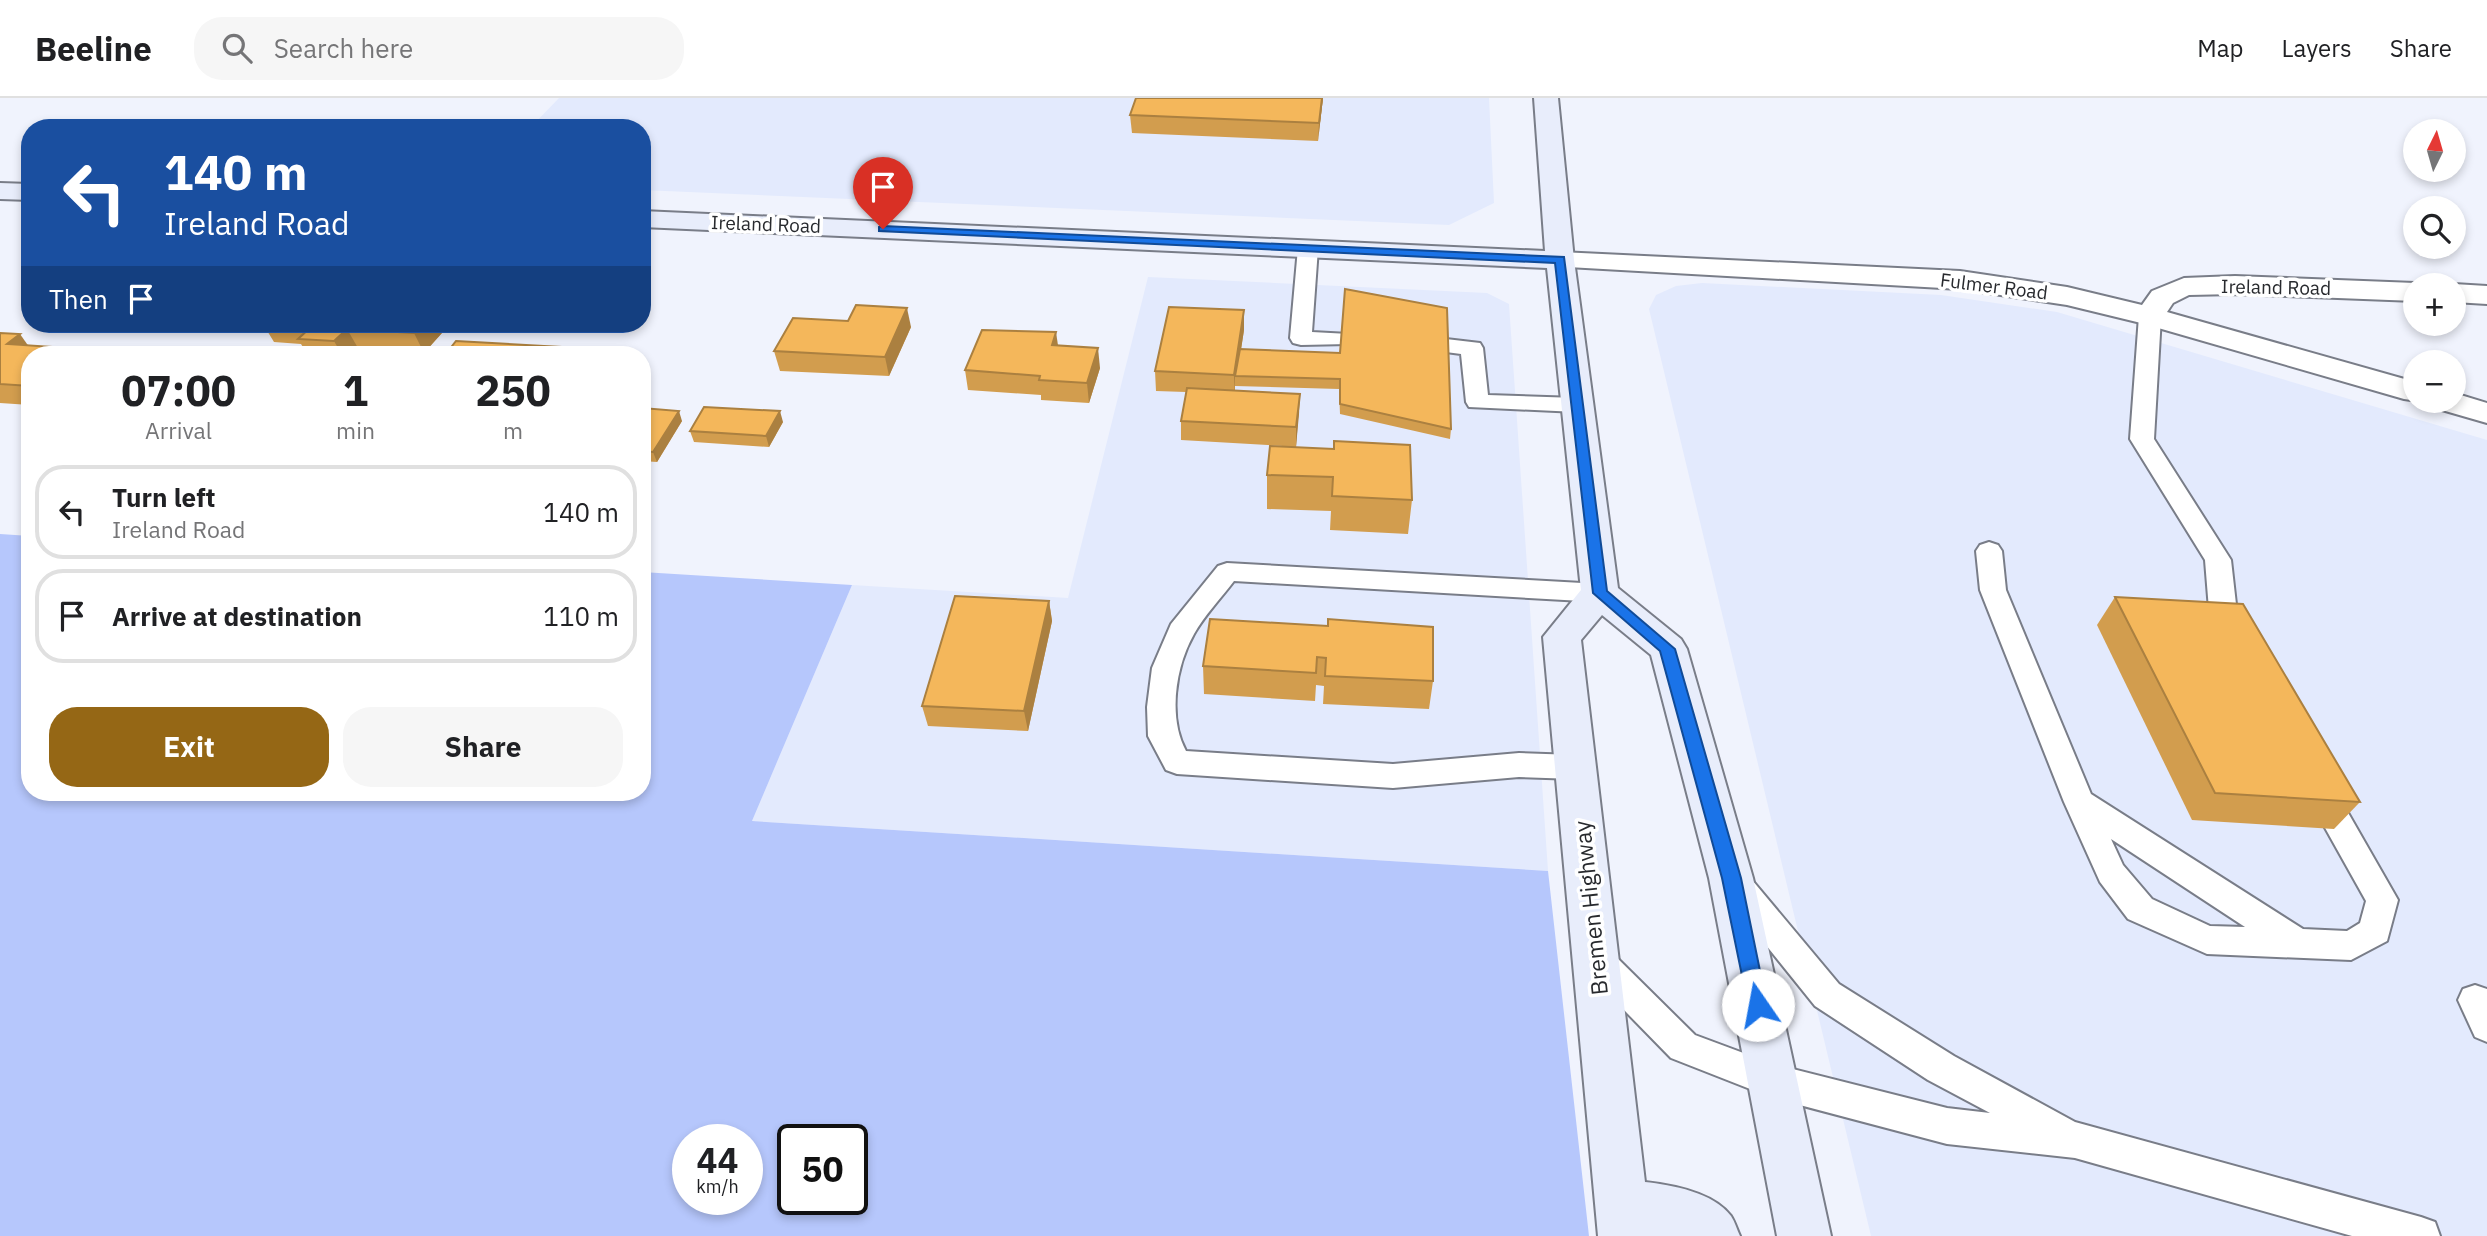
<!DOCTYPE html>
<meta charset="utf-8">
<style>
:root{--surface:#fff;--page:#f6f6f6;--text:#202124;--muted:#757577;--line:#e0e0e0;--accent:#956715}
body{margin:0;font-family:"IBM Plex Sans",sans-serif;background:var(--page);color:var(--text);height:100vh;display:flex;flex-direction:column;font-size:26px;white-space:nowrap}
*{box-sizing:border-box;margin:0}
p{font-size:23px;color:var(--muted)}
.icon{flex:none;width:38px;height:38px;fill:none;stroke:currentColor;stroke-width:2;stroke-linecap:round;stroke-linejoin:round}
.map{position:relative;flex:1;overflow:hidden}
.side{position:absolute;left:21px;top:248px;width:630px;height:455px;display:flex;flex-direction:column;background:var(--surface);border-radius:28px;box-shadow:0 4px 10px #0003}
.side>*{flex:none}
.top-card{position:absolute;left:21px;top:21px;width:630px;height:214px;border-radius:28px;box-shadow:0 4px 10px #0003;background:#1a4fa0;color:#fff;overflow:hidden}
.needle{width:46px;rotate:5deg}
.tools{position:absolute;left:2403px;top:21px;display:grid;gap:14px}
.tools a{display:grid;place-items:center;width:63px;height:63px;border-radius:50%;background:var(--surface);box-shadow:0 4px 10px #0003;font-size:35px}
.speed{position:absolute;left:672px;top:1026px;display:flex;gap:14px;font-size:35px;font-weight:700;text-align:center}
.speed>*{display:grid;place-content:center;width:91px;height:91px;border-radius:50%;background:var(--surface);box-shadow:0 4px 10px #0003;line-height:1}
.speed small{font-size:18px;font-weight:400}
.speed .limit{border:4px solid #111;border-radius:10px;background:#fff;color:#111}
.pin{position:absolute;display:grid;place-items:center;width:60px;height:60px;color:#fff;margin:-72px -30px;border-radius:50% 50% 50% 0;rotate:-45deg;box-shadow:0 0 7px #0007}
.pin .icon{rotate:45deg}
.me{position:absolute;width:77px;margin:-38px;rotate:348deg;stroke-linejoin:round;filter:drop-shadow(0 0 5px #0008)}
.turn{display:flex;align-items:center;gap:24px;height:147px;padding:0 28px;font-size:32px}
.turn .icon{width:91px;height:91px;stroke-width:2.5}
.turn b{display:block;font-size:49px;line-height:60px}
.then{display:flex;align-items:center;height:66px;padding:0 28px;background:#0003;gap:14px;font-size:26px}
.eta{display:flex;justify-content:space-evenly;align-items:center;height:119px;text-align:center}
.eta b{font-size:42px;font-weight:700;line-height:49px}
.button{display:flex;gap:14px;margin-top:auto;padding:14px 28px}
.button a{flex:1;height:80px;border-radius:28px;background:var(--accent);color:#fff;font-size:28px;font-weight:700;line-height:80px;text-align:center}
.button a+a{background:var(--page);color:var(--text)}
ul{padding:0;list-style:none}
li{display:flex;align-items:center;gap:21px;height:94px;margin:0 14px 10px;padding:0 14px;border:4px solid var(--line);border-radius:28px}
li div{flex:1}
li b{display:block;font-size:26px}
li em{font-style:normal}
header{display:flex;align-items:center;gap:42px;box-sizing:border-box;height:98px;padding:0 35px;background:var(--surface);border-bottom:2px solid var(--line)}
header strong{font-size:33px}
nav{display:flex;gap:38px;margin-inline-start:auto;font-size:24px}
.search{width:490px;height:63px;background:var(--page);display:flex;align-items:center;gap:18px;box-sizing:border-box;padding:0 24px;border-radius:28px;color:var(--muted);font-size:26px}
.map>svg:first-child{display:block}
.built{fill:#e3eafd}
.green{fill:#b6c7fc;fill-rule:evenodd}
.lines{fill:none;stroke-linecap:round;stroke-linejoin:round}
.lane-casing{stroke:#797d88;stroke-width:4}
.street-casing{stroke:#797d88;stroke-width:4}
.secondary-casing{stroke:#797d88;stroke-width:4}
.lane{fill:#fff;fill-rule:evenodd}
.street{fill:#fff;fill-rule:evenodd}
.secondary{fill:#e8edfb;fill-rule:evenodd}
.wall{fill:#d29d4e}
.shaded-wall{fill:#ab8040}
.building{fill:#f4b75b;stroke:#ab8040;stroke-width:2}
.route{fill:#1a73e8;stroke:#114b97;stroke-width:2}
.labels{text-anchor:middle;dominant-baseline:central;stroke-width:7;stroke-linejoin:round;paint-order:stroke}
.far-street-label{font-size:19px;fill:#282a2e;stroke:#fff}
.street-label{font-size:23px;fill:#282a2e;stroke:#fff}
</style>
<header>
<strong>Beeline</strong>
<div class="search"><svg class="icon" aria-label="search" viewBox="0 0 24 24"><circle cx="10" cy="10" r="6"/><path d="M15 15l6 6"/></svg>Search here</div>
<nav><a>Map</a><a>Layers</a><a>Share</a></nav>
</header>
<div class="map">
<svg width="2487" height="1138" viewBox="0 0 2487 1138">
<rect width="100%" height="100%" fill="#f0f3fd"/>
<!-- built -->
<g class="built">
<path d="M559,0H1489L1494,105L1449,127L642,92V30H530Z"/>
<path d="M1148,179L1487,195L1509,206L1548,773L752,723L852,487L1068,500Z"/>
<path d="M1702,185L1941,197L2057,214L2487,342V1138H1871L1649,211L1656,197L1676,188Z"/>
</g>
<!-- green -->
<path class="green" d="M0,436L30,438V695H642V474L852,487L752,723L1548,773L1589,1138H0ZM688,1041H747V1101H688ZM793,1041H852V1101H793Z"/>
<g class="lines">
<defs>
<g id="lane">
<path d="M1308,144L1315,146L1318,150L1312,234L1349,236L1352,241L1349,246L1301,247L1293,245L1290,240L1298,150L1301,146Z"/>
<path d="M2150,212L2158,213L2161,218L2154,341L2231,462L2238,524L2247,540L2243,547L2233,550L2223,547L2210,524L2205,462L2130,341L2139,218L2142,213Z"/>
<path d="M1446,241L1480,245L1483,250L1488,297L1577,300L1585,302L1589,307L1585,312L1577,314L1469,309L1466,304L1461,256L1438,253L1435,248L1438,243Z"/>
<path d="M1989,444L1998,447L2002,453L2006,492L2091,696L2303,831L2347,833L2360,825L2366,803L2305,694L2309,685L2320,682L2331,685L2398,802L2387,843L2351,862L2207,856L2128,821L2100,784L2064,704L1980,492L1976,453L1980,447ZM2111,741L2245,829L2210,828L2152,801L2123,767Z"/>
<path d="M1227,465L1600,486L1609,488L1613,495L1609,502L1600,504L1234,483C1221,500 1204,518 1194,536C1175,569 1168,620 1186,653L1393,666L1519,655L1575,657L1586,661L1590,669L1586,677L1575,681L1519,679L1393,690L1177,676L1166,672L1148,638L1147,609L1152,570L1171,526L1218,468Z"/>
<path d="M1736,773L1747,776L1839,886L1954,958L2075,1024L2421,1119L2435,1124L2440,1138H2352L2075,1060L1947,1046L1773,1000L1671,960L1583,870L1578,860L1583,850L1595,845L1607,850L1695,937L1773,966L1947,1010L1990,1015L1928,982L1815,908L1725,796L1720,786L1725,776Z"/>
<path d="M2475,887L2487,891V944L2475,939L2458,902L2463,891Z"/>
</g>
<g id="street">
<path d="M1560,154L1960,173L2067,189L2142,207L2152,193L2184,180L2235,178L2415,185L2423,187H2415V203L2235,196L2189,197L2173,205L2167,214L2415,284V303H2418L2404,301L2141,225L2067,207L1960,191L1550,168L1546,162L1550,156Z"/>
<path d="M2454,186L2487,188V206L2454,204V187H2450Z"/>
<path d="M2454,295L2487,305V325L2435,310L2430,303H2454Z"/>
</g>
<g id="secondary">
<path d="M1534,0H1558L1574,162L1618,490L1681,541L1687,551L1753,780L1831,1138H1777L1709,780L1651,557L1602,517L1581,542L1645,1084C1672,1087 1713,1094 1731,1118C1735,1124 1737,1132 1740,1138H1598L1543,539L1581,492L1547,170L642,129V113L1545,153Z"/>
<path d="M0,85L30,86V102L0,101Z"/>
</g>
</defs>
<!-- lane casing -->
<use href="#lane" class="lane-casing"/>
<!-- street casing -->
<use href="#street" class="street-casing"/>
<!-- secondary casing -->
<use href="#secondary" class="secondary-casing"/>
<!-- lane -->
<use href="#lane" class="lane"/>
<!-- street -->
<use href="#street" class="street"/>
<!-- secondary -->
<use href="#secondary" class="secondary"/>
</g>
<!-- wall -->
<g class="wall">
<path d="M1136,0H1323L1318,43L1132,35L1130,17Z"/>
<path d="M263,226H450L424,255L358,250L351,257H308L301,246L274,244Z"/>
<path d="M911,229L889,278L780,273L774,253Z"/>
<path d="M1244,232L1241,251L1340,255L1451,331L1450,341L1340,316L1339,291L1235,288V293L1300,296L1296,349L1412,402L1408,436L1330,432L1331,413L1267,411V377L1283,348L1181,342V323L1186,294L1156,293L1155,273Z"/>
<path d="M0,235L28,247L69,250L75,256L30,257V307L0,305Z"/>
<path d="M1058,248L1100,270L1089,305L1041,302V297L968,292L965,272Z"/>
<path d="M642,310L682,323L657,364L642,363Z"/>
<path d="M783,324L769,349L694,344L690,333Z"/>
<path d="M2115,499L2360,704L2334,731L2192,722L2097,527Z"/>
<path d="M1049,503L1052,523L1028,633L928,628L922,608Z"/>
<path d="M1210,521L1433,583L1429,611L1323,606L1324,588L1316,587L1315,603L1204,596L1203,568Z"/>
</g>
<!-- shaded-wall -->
<g class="shaded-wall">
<path d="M1322,0H1323L1318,43L1319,25Z"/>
<path d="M907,210L911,229L889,278L885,259Z"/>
<path d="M1244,212V232L1237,278H1235L1234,297V277Z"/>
<path d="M423,226H450L424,255L414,235Z"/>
<path d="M347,231L358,250L351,257H342L334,243Z"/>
<path d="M1056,234L1059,254L1052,247Z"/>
<path d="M20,236L34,256L7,246Z"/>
<path d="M69,250L75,257L62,256Z"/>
<path d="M578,250L581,257H572Z"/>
<path d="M1098,250L1100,270L1089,305L1087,285Z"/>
<path d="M1300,296L1299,316L1296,349V329Z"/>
<path d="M679,313L682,323L657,364L653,354Z"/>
<path d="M780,313L783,324L769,349L766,338Z"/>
<path d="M1049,503L1052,523L1028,633L1024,613Z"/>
</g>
<!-- building -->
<g class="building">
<path d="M1136,0H1322L1319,25L1130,17Z"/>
<path d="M1345,191L1447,210L1451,331L1340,306V281L1235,278L1240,251L1340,255Z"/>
<path d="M856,207L907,210L885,259L774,253L793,220L848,223Z"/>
<path d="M1169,209L1244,212L1234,277L1155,273Z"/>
<path d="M282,226H423L414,235L347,231L334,243L298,241L312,228Z"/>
<path d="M982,232L1056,234L1052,247L1098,250L1087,285L1039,282L1040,278L965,272Z"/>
<path d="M0,235L20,236L7,246L69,250L62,256L87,257H30V288L0,286Z"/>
<path d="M456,243L578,250L572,257H445Z"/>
<path d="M1187,290L1300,296L1296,329L1181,323Z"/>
<path d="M704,309L780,313L766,338L690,333Z"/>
<path d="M642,310L679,313L653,354L642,353Z"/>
<path d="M1334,343L1410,347L1412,402L1332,398L1333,379L1267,377L1270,348L1334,351Z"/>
<path d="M955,498L1049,503L1024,613L922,608Z"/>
<path d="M2115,499L2243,506L2360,704L2215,695Z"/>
<path d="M1210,521L1328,528V521L1433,529V583L1325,578L1326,560L1317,559L1316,575L1203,568Z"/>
</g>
<!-- route -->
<path class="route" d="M883,128L1564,159L1607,493L1675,551L1741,780L1767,907L1765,913L1758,916L1751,913L1748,907L1722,780L1660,553L1593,495L1555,165L879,133V129Z"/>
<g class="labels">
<!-- far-street labels -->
<g class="far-street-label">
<text transform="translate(766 126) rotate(2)">Ireland Road</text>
<text transform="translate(1994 188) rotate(7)">Fulmer Road</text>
<text transform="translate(2276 189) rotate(1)">Ireland Road</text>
</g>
<!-- street labels -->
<g class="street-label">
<text transform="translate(1590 810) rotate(-96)">Bremen Highway</text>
</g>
</g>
</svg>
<div class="tools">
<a><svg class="needle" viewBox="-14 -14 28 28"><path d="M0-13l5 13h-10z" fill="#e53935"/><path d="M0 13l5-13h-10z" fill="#757577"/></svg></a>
<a><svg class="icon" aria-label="search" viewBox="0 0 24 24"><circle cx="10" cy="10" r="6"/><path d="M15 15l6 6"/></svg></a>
<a>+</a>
<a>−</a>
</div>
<div class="speed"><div>44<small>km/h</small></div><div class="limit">50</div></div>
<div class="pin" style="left:883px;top:131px;background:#d93025"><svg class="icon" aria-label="arrive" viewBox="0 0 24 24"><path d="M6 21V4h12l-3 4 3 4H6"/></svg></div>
<svg class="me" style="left:1758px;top:907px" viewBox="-20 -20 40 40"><circle r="19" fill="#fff"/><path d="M0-13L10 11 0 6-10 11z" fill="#1a73e8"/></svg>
<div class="top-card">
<div class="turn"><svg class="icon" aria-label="left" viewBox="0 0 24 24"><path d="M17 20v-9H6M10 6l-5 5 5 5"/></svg><div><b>140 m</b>Ireland Road</div></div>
<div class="then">Then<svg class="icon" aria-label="arrive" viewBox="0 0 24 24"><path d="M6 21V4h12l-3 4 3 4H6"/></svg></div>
</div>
<section class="side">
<div class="eta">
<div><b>07:00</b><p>Arrival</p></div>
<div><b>1</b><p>min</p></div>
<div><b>250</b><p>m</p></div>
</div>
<ul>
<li><svg class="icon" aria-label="left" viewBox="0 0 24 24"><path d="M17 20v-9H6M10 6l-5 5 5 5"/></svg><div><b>Turn left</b><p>Ireland Road</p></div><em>140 m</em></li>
<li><svg class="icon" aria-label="arrive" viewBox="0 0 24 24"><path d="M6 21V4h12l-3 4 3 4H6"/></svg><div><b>Arrive at destination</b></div><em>110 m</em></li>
</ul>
<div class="button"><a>Exit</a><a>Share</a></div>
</section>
</div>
